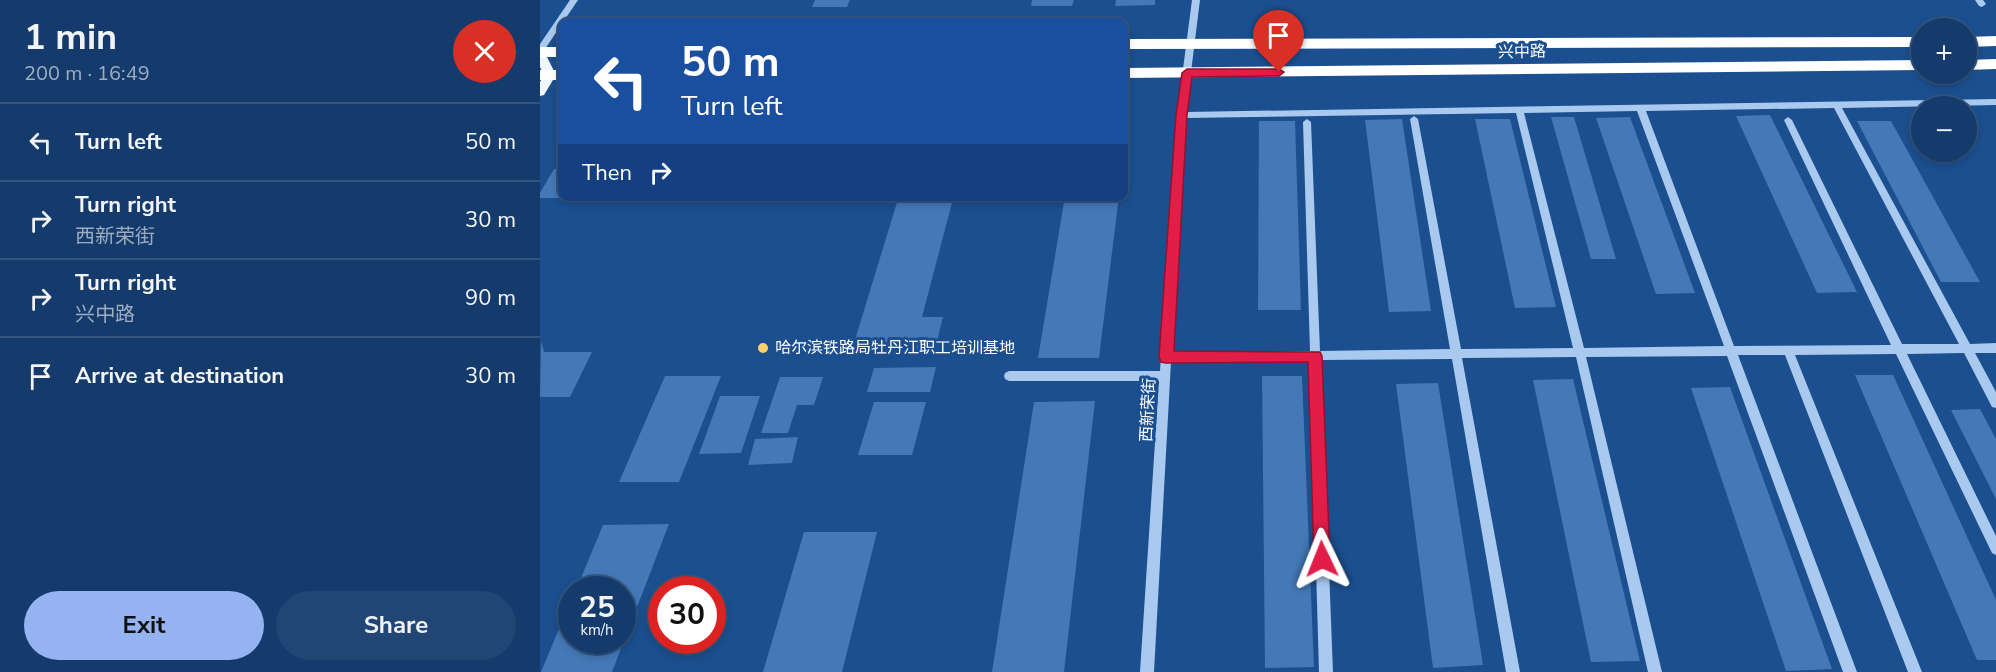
<!DOCTYPE html>
<meta charset="utf-8">
<style>
:root{--surface:#143b6b;--page:#214673;--text:#f1f3f6;--muted:#9dadc1;--line:#33557e;--accent:#95b2f1}
body{margin:0;font-family:"Nunito Sans","Noto Sans SC",sans-serif;background:var(--page);color:var(--text);height:100vh;display:flex;flex-direction:column;font-size:22px;white-space:nowrap}
*{box-sizing:border-box;margin:0}
p{font-size:20px;color:var(--muted)}
.icon{flex:none;width:33px;height:33px;fill:none;stroke:currentColor;stroke-width:2;stroke-linecap:round;stroke-linejoin:round}
.map{position:relative;flex:1;overflow:hidden}
.side{display:flex;flex-direction:column;background:var(--surface);width:540px}
.side>*{flex:none}
.banner{position:absolute;left:18px;top:18px;width:570px;height:183px;border-radius:12px;box-shadow:0 3px 9px #0003,0 0 0 2px var(--line);background:#1a4fa0;color:#fff;overflow:hidden}
.tools{position:absolute;left:1371px;top:18px;display:grid;gap:12px}
.tools a{display:grid;place-items:center;width:66px;height:66px;border-radius:50%;background:var(--surface);box-shadow:0 3px 9px #0003,0 0 0 2px var(--line);font-size:30px}
.speed{position:absolute;left:18px;top:576px;display:flex;gap:12px;font-size:30px;font-weight:700;text-align:center}
.speed>*{display:grid;place-content:center;width:78px;height:78px;border-radius:50%;background:var(--surface);box-shadow:0 3px 9px #0003,0 0 0 2px var(--line);line-height:1}
.speed small{font-size:15px;font-weight:400}
.speed .limit{border:9px solid #d22;background:#fff;color:#111}
.pin{position:absolute;display:grid;place-items:center;width:51px;height:51px;color:#fff;margin:-62px -26px;border-radius:50% 50% 50% 0;rotate:-45deg;box-shadow:0 0 6px #0007}
.pin .icon{rotate:45deg}
.me{position:absolute;width:66px;margin:-33px;rotate:358deg;stroke-linejoin:round;filter:drop-shadow(0 0 4px #0008)}
.turn{display:flex;align-items:center;gap:21px;height:126px;padding:0 24px;font-size:27px}
.turn .icon{width:78px;height:78px;stroke-width:2.5}
.turn b{display:block;font-size:42px;line-height:51px}
.then{display:flex;align-items:center;height:57px;padding:0 24px;background:#0003;gap:12px;font-size:22px}
.round{display:grid;place-items:center;flex:none;width:63px;height:63px;border-radius:32px;background:var(--page)}
.summary{display:flex;align-items:center;justify-content:space-between;height:102px;padding:0 24px}
h1{font-size:36px;font-weight:700;line-height:45px}
.action{display:flex;gap:12px;margin-top:auto;padding:12px 24px}
.action a{flex:1;height:69px;border-radius:36px;background:var(--accent);color:#111;font-size:24px;font-weight:700;line-height:69px;text-align:center}
.action a+a{background:var(--page);color:var(--text)}
ul{padding:0;list-style:none}
li{display:flex;align-items:center;gap:18px;height:78px;padding:0 24px;border-top:2px solid var(--line)}
li div{flex:1}
li b{display:block;font-size:22px}
li em{font-style:normal}
main{display:flex;flex:1;min-height:0}
.map>svg:first-child{display:block}
.building{fill:#4478b7}
.lines{fill:none;stroke-linecap:round;stroke-linejoin:round}
.minor{fill:#a9c9ee;fill-rule:evenodd}
.major{fill:#f0f6ff;fill-rule:evenodd}
.highway{fill:#fff;fill-rule:evenodd}
.route{fill:#e11d48;stroke:#92132f;stroke-width:1.5}
.poi-dot{fill:#ffd166;stroke:#1b4f8f;stroke-width:2}
.labels{text-anchor:middle;dominant-baseline:central;stroke-width:6;stroke-linejoin:round;paint-order:stroke}
.street-label{font-size:16px;fill:#fff;stroke:#1b4f8f}
.poi-label{font-size:16px;fill:#fff;stroke:#1b4f8f;text-anchor:start}
</style>
<main>
<section class="side">
<div class="summary"><div><h1>1 min</h1><p>200 m · 16:49</p></div><a class="round" style="background:#d93025;color:#fff"><svg class="icon" aria-label="close" viewBox="0 0 24 24"><path d="M6 6l12 12M18 6L6 18"/></svg></a></div>
<ul>
<li><svg class="icon" aria-label="left" viewBox="0 0 24 24"><path d="M17 20v-9H6M10 6l-5 5 5 5"/></svg><div><b>Turn left</b></div><em>50 m</em></li>
<li><svg class="icon" aria-label="right" viewBox="0 0 24 24"><path d="M7 20v-9h11M14 6l5 5-5 5"/></svg><div><b>Turn right</b><p>西新荣街</p></div><em>30 m</em></li>
<li><svg class="icon" aria-label="right" viewBox="0 0 24 24"><path d="M7 20v-9h11M14 6l5 5-5 5"/></svg><div><b>Turn right</b><p>兴中路</p></div><em>90 m</em></li>
<li><svg class="icon" aria-label="arrive" viewBox="0 0 24 24"><path d="M6 21V4h12l-3 4 3 4H6"/></svg><div><b>Arrive at destination</b></div><em>30 m</em></li>
</ul>
<div class="action"><a>Exit</a><a>Share</a></div>
</section>
<div class="map">
<svg width="1456" height="672" viewBox="0 0 1456 672">
<rect width="100%" height="100%" fill="#1b4f8f"/>
<!-- building -->
<g class="building">
<path d="M275,0H310L307,7H272Z"/>
<path d="M492,0H534L532,6H491Z"/>
<path d="M576,0H615V5L575,6Z"/>
<path d="M1230,115L1317,292L1277,293L1196,116Z"/>
<path d="M1011,117H1034L1076,259H1051Z"/>
<path d="M1090,117L1155,293L1116,294L1056,118Z"/>
<path d="M862,119L891,311L849,312L825,120Z"/>
<path d="M935,119H970L1016,307L975,308Z"/>
<path d="M719,121H755L761,310H718Z"/>
<path d="M1317,121H1351L1440,282H1401Z"/>
<path d="M14,169H22V198H0V193Z"/>
<path d="M525,196H579L559,358H498Z"/>
<path d="M358,199H413L382,317H403L394,353H311Z"/>
<path d="M1,341L4,352H52L30,397H0Z"/>
<path d="M396,367L390,392H327L334,368Z"/>
<path d="M1315,375H1353L1456,600V660H1437Z"/>
<path d="M125,376H181L139,482H79Z"/>
<path d="M722,376H762L774,667L725,668Z"/>
<path d="M240,377H283L274,405H257L248,433H221Z"/>
<path d="M1033,379L1100,661L1051,662L993,380Z"/>
<path d="M898,383L943,665L893,668L856,384Z"/>
<path d="M1190,387L1292,669L1246,671L1151,388Z"/>
<path d="M180,396H220L201,453L159,454Z"/>
<path d="M555,401L524,672H452L494,402Z"/>
<path d="M334,402H386L372,455H318Z"/>
<path d="M1440,409L1456,439V499L1411,410Z"/>
<path d="M258,437L252,463L208,465L215,439Z"/>
<path d="M129,524L72,672H1L31,600L32,640H82V590H36L63,525Z"/>
<path d="M264,532H337L302,672H223Z"/>
</g>
<g class="lines">
<!-- minor -->
<g class="minor">
<path d="M30,0H38L3,52L0,53V44Z"/>
<path d="M652,0H660L646,112L1456,99V105L1302,108L1430,344L1456,343V353H1435L1456,392V408L1452,407L1424,353L1367,354L1456,536V555L1452,553L1356,354L1255,355L1382,672H1368L1245,355H1198L1317,672H1303L1187,356L1046,357L1122,672H1108L1036,357L922,358L980,672H966L912,359L781,360L793,672H779L770,360L631,362L614,672H600L619,381H469L465,379L464,376L465,373L469,371H620L637,115ZM1294,108L1419,344H1362L1252,120L1248,117L1244,120L1351,345L1194,346L1106,111ZM1097,111L1184,346L1044,348L984,113ZM976,113L1033,348L921,349L878,119L874,116L870,119L910,349L780,351L771,122L767,119L763,122L770,351L632,352L645,118Z"/>
<path d="M1435,0H1443L1446,4L1442,7L1439,6Z"/>
</g>
<!-- major -->
<path class="major" d="M0,50L4,51L16,75L4,95L0,96V82L4,75L0,67Z"/>
<!-- highway -->
<g class="highway">
<path d="M1456,36V46L1426,47V37Z"/>
<path d="M1382,37V47L584,49V39Z"/>
<rect x="0" y="47" width="22" height="10"/>
<path d="M1456,59V69L1426,70V60Z"/>
<path d="M1382,60V70L584,78V68Z"/>
<rect x="0" y="70" width="22" height="10"/>
</g>
</g>
<!-- route -->
<path class="route" d="M647,69H739L744,72L739,76L652,77L647,115L634,351L780,352L782,356L790,559L788,565L782,567L776,565L774,559L768,362L626,363L621,362L619,357L636,115L642,73Z"/>
<!-- markers -->
<circle class="poi-dot" cx="223" cy="348" r="6"/>
<g class="labels">
<!-- street labels -->
<g class="street-label">
<text transform="translate(982 52) rotate(-1)">兴中路</text>
<text transform="translate(608 410) rotate(-87)">西新荣街</text>
</g>
<!-- poi labels -->
<g class="poi-label">
<text x="235" y="348">哈尔滨铁路局牡丹江职工培训基地</text>
</g>
</g>
</svg>
<div class="tools">
<a>+</a>
<a>−</a>
</div>
<div class="speed"><div>25<small>km/h</small></div><div class="limit">30</div></div>
<div class="pin" style="left:739px;top:72px;background:#d93025"><svg class="icon" aria-label="arrive" viewBox="0 0 24 24"><path d="M6 21V4h12l-3 4 3 4H6"/></svg></div>
<svg class="me" style="left:782px;top:559px" viewBox="-20 -20 40 40"><path d="M0-17L14 15 0 8-14 15z" fill="#e11d48" stroke="#fff" stroke-width="4"/></svg>
<div class="banner">
<div class="turn"><svg class="icon" aria-label="left" viewBox="0 0 24 24"><path d="M17 20v-9H6M10 6l-5 5 5 5"/></svg><div><b>50 m</b>Turn left</div></div>
<div class="then">Then<svg class="icon" aria-label="right" viewBox="0 0 24 24"><path d="M7 20v-9h11M14 6l5 5-5 5"/></svg></div>
</div>
</div>
</main>
